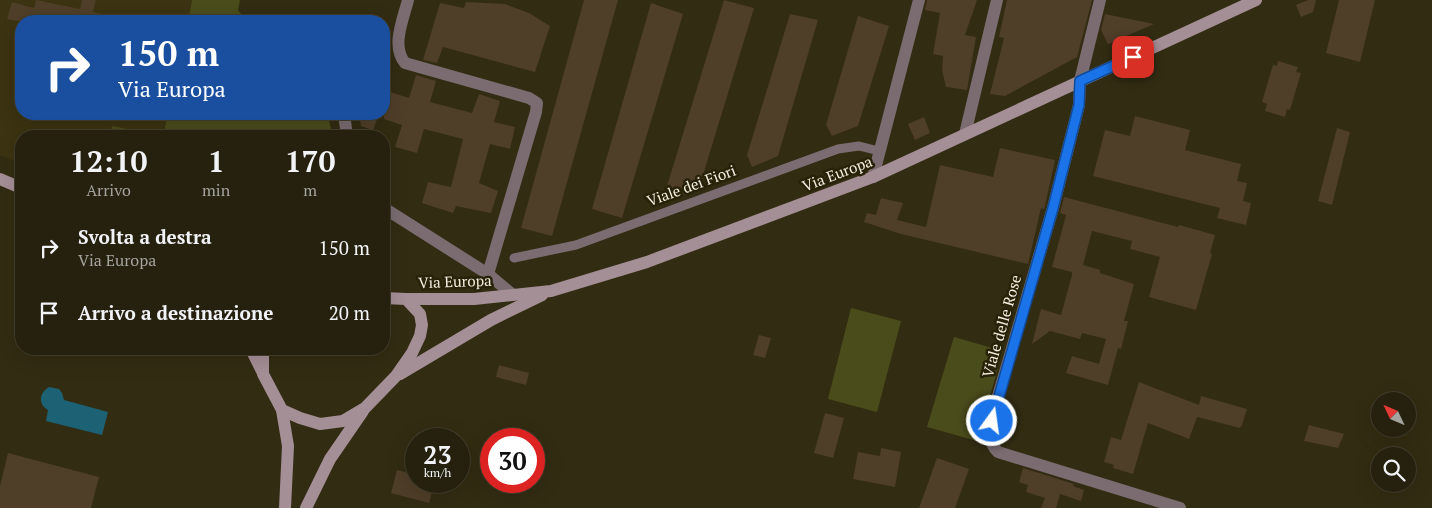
<!DOCTYPE html>
<html lang="it">
<style>
:root{--surface:#26210e;--page:#322e1c;--text:#f1f3f6;--muted:#a4a39e;--line:#423e2e}
body{margin:0;font-family:"PT Serif",serif;background:var(--page);color:var(--text);height:100vh;display:flex;flex-direction:column;font-size:19px;white-space:nowrap}
*{box-sizing:border-box;margin:0}
p{font-size:16px;color:var(--muted)}
.icon{flex:none;width:28px;height:28px;fill:none;stroke:currentColor;stroke-width:2;stroke-linecap:round;stroke-linejoin:round}
.map{position:relative;flex:1;overflow:hidden}
.details{position:absolute;left:15px;top:130px;width:375px;height:225px;display:flex;flex-direction:column;background:var(--surface);border-radius:20px;box-shadow:0 5px 20px #0002,0 0 0 1px var(--line)}
.details>*{flex:none}
.hud{position:absolute;left:15px;top:15px;width:375px;height:105px;border-radius:20px;box-shadow:0 5px 20px #0002,0 0 0 1px var(--line);background:#1a4fa0;color:#fff;overflow:hidden}
.needle{width:32px;rotate:314deg}
.buttons{position:absolute;left:1371px;top:392px;display:grid;gap:10px}
.buttons a{display:grid;place-items:center;width:45px;height:45px;border-radius:50%;background:var(--surface);box-shadow:0 5px 20px #0002,0 0 0 1px var(--line);font-size:25px}
.speed{position:absolute;left:405px;top:428px;display:flex;gap:10px;font-size:25px;font-weight:700;text-align:center}
.speed>*{display:grid;place-content:center;width:65px;height:65px;border-radius:50%;background:var(--surface);box-shadow:0 5px 20px #0002,0 0 0 1px var(--line);line-height:1}
.speed small{font-size:12px;font-weight:400}
.speed .limit{border:8px solid #d22;background:#fff;color:#111}
.pin{position:absolute;display:grid;place-items:center;width:42px;height:42px;color:#fff;margin:-21px;border-radius:10px;box-shadow:0 2px 8px #0006}
.me{position:absolute;width:55px;margin:-28px;rotate:14deg;stroke-linejoin:round;filter:drop-shadow(0 0 4px #0008)}
.turn{display:flex;align-items:center;gap:18px;height:105px;padding:0 20px;font-size:22px}
.turn .icon{width:65px;height:65px;stroke-width:2.5}
.turn b{display:block;font-size:35px;line-height:42px}
.eta{display:flex;justify-content:space-evenly;align-items:center;height:85px;text-align:center}
.eta b{font-size:30px;font-weight:800;line-height:35px}
ul{padding:0;list-style:none}
li{display:flex;align-items:center;gap:15px;height:65px;padding:0 20px}
li div{flex:1}
li b{display:block;font-size:19px}
li em{font-style:normal}
.map>svg:first-child{display:block}
.built{fill:#3b3311}
.green{fill:#4b4c1b}
.water{fill:#1d6274}
.building{fill:#4f3e28}
.lines{fill:none;stroke-linecap:round;stroke-linejoin:round}
.lane{stroke:#7a6c71;stroke-width:9}
.street{stroke:#7a6c71;stroke-width:12}
.secondary{stroke:#a58f97;stroke-width:12}
.route-casing{stroke:#114b97;stroke-width:12}
.route{stroke:#1a73e8;stroke-width:9}
.labels{text-anchor:middle;dominant-baseline:central;stroke-width:5;stroke-linejoin:round;paint-order:stroke}
.street-label{font-size:15px;fill:#f3efe0;stroke:#282208}
</style>
<div class="map">
<svg width="1432" height="508" viewBox="0 0 1432 508">
<rect width="100%" height="100%" fill="#322c12"/>
<!-- built -->
<path class="built" d="M0,0H192L188,21H21V114H168L163,136H21V164L0,155Z"/>
<!-- green -->
<g class="green">
<path d="M192,0H240L238,10L242,15L261,21H188Z"/>
<path d="M168,114H327L333,136H163Z"/>
<path d="M112,126L143,132L142,136H110Z"/>
<path d="M851,308L901,321L877,412L828,399Z"/>
<path d="M954,337L1003,351L977,441L927,427Z"/>
</g>
<!-- water -->
<path class="water" d="M49,387L59,389L62,393L64,400L108,412L102,435L46,421L48,410C38,404 39,393 49,387Z"/>
<!-- building -->
<g class="building">
<path d="M36,0L80,9L82,0H96L93,12L111,16V21H17L7,19L12,2L34,8Z"/>
<path d="M584,0H618L552,236L521,228Z"/>
<path d="M724,0L754,8L699,188L672,199L667,186Z"/>
<path d="M927,0H977L965,35L976,37L967,90L946,87L942,70L943,56L933,54L940,13L925,10Z"/>
<path d="M1007,0H1092L1077,57L1005,96L990,94L1004,38L999,37Z"/>
<path d="M1308,0H1316L1313,12L1301,17L1296,5Z"/>
<path d="M1339,0H1375L1360,62L1326,53Z"/>
<path d="M466,2L505,4L529,13L550,26L535,72L443,47L437,63L423,60L440,3L464,8Z"/>
<path d="M651,3L683,14L622,218L592,209Z"/>
<path d="M790,14L818,20L778,156L752,167L747,155Z"/>
<path d="M1105,14L1154,24L1108,44L1101,30Z"/>
<path d="M858,16L889,26L858,126L832,136L826,125Z"/>
<path d="M1278,61L1298,67L1296,72L1301,73L1290,110L1287,109L1285,117L1265,111L1267,104L1262,102L1273,65L1277,66Z"/>
<path d="M416,75L436,81L430,102L472,113L479,94L500,101L494,122L515,127L510,149L490,144L479,183L498,191L491,213L456,206L453,213L422,203L428,182L451,187L463,139L424,129L417,153L395,147L402,125L384,119V90L409,98Z"/>
<path d="M359,114H379L373,130L361,126Z"/>
<path d="M1135,116L1190,130L1185,150L1241,164L1237,181L1247,183L1243,201L1251,203L1246,225L1217,218L1220,208L1093,176L1105,130L1130,136Z"/>
<path d="M924,117L930,133L915,140L908,124Z"/>
<path d="M1337,128L1350,132L1332,205L1318,201Z"/>
<path d="M1000,148L1055,160L1045,206L1044,209L1041,208L1028,264L901,234L864,222L867,213L876,215L881,198L903,203L897,220L926,227L940,165L993,177Z"/>
<path d="M1064,197L1178,227L1179,225L1215,235L1210,253L1212,254L1196,310L1149,297L1160,257L1130,249L1132,241L1092,231L1083,265L1100,270V273L1134,284L1124,321H1128L1121,349L1118,348L1108,385L1066,373L1072,356L1099,364L1106,339L1082,333L1080,339L1050,331L1032,344L1041,309L1061,315L1072,275V272L1052,267L1066,215L1060,213Z"/>
<path d="M759,335L771,338L765,358L753,355Z"/>
<path d="M499,365L529,373L526,385L496,377Z"/>
<path d="M1139,382L1199,405L1201,396L1247,409L1242,425L1240,428L1197,417L1189,439L1148,423L1133,474L1113,468L1114,465L1104,462L1111,437L1121,440Z"/>
<path d="M825,413L844,418L833,458L814,453Z"/>
<path d="M1309,425L1344,434L1338,448L1304,441Z"/>
<path d="M881,448L901,452L895,487L853,479L858,452L880,456Z"/>
<path d="M8,453L99,477L91,508H0V486Z"/>
<path d="M937,458L969,469L955,508H919Z"/>
<path d="M1023,468L1074,484L1073,486L1084,490L1081,501L1060,494L1056,508H1041L1045,498L1026,492L1028,485L1019,482Z"/>
<path d="M397,470L416,475V481H435L429,503L391,493Z"/>
</g>
<g class="lines">
<!-- lane -->
<path class="lane" d="M514,258L576,245L838,149L859,146L879,151"/>
<!-- street -->
<g class="street">
<path d="M408,0C403,20 391,46 405,63L529,98L537,103L536,112L488,274"/>
<path d="M1100,0L1080,81L1079,105L1053,208L994,410C991,425 985,439 998,452L1180,508"/>
<path d="M344,114L347,136"/>
<path d="M965,134L997,0"/>
<path d="M873,177L919,0"/>
<path d="M384,208L488,274L513,295"/>
</g>
<!-- secondary -->
<g class="secondary">
<path d="M0,179L21,188"/>
<path d="M406,299H474L551,291L647,262L873,177L1256,0"/>
<path d="M251,349L262,371"/>
<path d="M265,349L263,352V374L282,410L300,418L320,424L343,421L365,408L396,376L412,353L420,336L422,325L420,314L406,299L384,298"/>
<path d="M400,374L491,320L542,295"/>
<path d="M282,410L288,446L285,508"/>
<path d="M306,508L330,459L363,411"/>
</g>
</g>
<g class="lines">
<defs>
<path id="route" d="M992,421L1053,208L1079,105L1080,81L1133,57"/>
</defs>
<!-- route casing -->
<use href="#route" class="route-casing"/>
<!-- route -->
<use href="#route" class="route"/>
</g>
<g class="labels">
<!-- street labels -->
<g class="street-label">
<text transform="translate(837 173) rotate(-21)">Via Europa</text>
<text transform="translate(691 185) rotate(-20)">Viale dei Fiori</text>
<text transform="translate(455 281) rotate(-2)">Via Europa</text>
<text transform="translate(1001 326) rotate(-74)">Viale delle Rose</text>
</g>
</g>
</svg>
<div class="buttons">
<a><svg class="needle" viewBox="-14 -14 28 28"><path d="M0-13l5 13h-10z" fill="#e53935"/><path d="M0 13l5-13h-10z" fill="#a4a39e"/></svg></a>
<a><svg class="icon" aria-label="search" viewBox="0 0 24 24"><circle cx="10" cy="10" r="6"/><path d="M15 15l6 6"/></svg></a>
</div>
<div class="speed"><div>23<small>km/h</small></div><div class="limit">30</div></div>
<div class="pin" style="left:1133px;top:57px;background:#d93025"><svg class="icon" aria-label="arrive" viewBox="0 0 24 24"><path d="M6 21V4h12l-3 4 3 4H6"/></svg></div>
<svg class="me" style="left:992px;top:421px" viewBox="-20 -20 40 40"><circle r="17" fill="#1a73e8" stroke="#fff" stroke-width="3"/><path d="M0-11L8 9 0 5-8 9z" fill="#fff"/></svg>
<div class="hud">
<div class="turn"><svg class="icon" aria-label="right" viewBox="0 0 24 24"><path d="M7 20v-9h11M14 6l5 5-5 5"/></svg><div><b>150 m</b>Via Europa</div></div>
</div>
<section class="details">
<div class="eta">
<div><b>12:10</b><p>Arrivo</p></div>
<div><b>1</b><p>min</p></div>
<div><b>170</b><p>m</p></div>
</div>
<ul>
<li><svg class="icon" aria-label="right" viewBox="0 0 24 24"><path d="M7 20v-9h11M14 6l5 5-5 5"/></svg><div><b>Svolta a destra</b><p>Via Europa</p></div><em>150 m</em></li>
<li><svg class="icon" aria-label="arrive" viewBox="0 0 24 24"><path d="M6 21V4h12l-3 4 3 4H6"/></svg><div><b>Arrivo a destinazione</b></div><em>20 m</em></li>
</ul>
</section>
</div>
